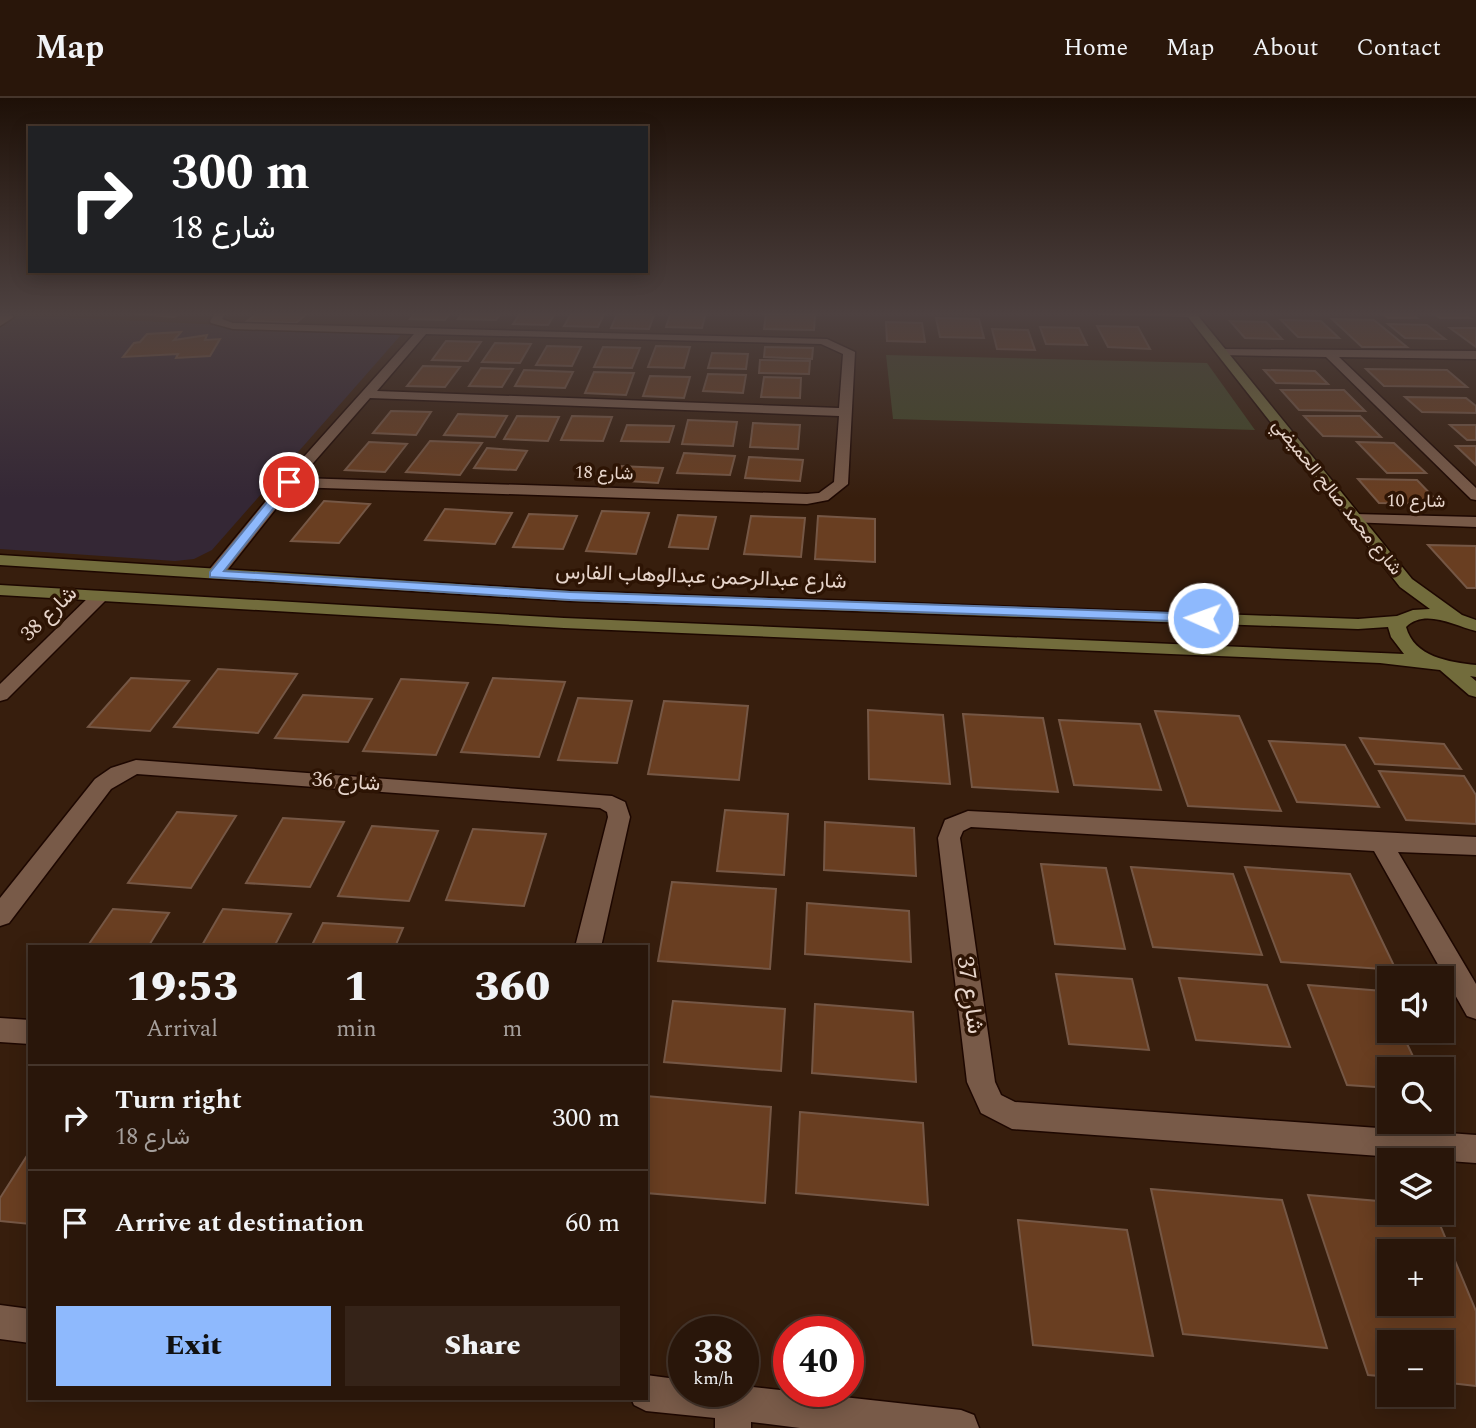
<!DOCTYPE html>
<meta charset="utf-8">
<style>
:root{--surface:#29160a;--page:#352318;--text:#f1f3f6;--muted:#a59f9c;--line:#45352b;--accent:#8eb9fd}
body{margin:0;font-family:Spectral,Vazirmatn,serif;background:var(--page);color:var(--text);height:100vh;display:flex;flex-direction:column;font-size:26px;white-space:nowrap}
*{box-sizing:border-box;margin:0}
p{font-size:23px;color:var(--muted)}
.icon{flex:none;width:38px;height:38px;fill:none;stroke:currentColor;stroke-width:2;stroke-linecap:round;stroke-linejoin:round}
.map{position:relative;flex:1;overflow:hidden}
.side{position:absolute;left:28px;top:847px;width:620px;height:455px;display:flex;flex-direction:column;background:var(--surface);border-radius:0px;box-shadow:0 4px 18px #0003,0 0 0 2px var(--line)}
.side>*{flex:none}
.guide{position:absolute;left:28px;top:28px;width:620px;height:147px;border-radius:0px;box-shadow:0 4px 18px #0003,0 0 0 2px var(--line);background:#202124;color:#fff;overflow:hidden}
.buttons{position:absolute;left:1377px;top:868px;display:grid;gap:14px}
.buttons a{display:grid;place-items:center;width:77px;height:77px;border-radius:0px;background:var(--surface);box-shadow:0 4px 18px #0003,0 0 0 2px var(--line);font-size:35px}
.speed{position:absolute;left:668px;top:1218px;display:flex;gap:14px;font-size:35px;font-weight:700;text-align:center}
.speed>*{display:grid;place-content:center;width:91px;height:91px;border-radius:50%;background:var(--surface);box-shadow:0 4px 18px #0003,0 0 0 2px var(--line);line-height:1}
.speed small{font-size:18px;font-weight:400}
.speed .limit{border:10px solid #d22;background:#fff;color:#111}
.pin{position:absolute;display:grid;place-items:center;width:60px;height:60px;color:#fff;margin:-30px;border:4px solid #fff;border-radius:50%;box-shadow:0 2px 7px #0007}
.me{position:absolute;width:77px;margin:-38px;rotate:272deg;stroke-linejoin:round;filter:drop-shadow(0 0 5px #0008)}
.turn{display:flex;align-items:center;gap:24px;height:147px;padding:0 28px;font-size:32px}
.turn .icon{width:91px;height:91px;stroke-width:2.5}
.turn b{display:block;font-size:49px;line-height:60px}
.eta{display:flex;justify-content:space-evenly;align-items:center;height:119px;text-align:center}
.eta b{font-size:42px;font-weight:800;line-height:49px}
.button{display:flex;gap:14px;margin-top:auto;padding:14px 28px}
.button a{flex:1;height:80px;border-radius:0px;background:var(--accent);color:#111;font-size:28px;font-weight:800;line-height:80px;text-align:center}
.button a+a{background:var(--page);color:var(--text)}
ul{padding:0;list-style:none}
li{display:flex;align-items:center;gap:21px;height:105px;padding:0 28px;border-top:2px solid var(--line)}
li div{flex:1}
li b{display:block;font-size:26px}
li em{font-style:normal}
header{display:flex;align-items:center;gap:42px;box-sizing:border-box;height:98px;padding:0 35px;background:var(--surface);border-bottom:2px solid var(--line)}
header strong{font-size:33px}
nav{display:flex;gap:38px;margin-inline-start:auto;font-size:24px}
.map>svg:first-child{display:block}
.commercial{fill:#342735}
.green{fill:#414726}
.building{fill:#693e21;stroke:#755745;stroke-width:2;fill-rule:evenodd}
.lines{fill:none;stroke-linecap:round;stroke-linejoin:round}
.street-casing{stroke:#1d0700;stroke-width:3}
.secondary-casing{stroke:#1d0700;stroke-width:3}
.street{fill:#785a48;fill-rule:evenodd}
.secondary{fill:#726c3c;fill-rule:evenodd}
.route{fill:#8eb9fd;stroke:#5c78a4;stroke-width:2}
.labels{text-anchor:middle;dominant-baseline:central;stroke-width:7;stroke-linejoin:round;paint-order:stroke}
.far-street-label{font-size:18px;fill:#e7d5cb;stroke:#2d1404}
.street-label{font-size:21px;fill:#e7d5cb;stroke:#2d1404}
.near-street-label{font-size:24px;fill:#e7d5cb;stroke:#2d1404}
</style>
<header>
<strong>Map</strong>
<nav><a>Home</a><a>Map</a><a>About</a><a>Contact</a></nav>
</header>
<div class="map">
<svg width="1476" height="1330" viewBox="0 0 1476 1330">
<rect width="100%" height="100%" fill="#371e0d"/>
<!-- commercial -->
<path class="commercial" d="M21,217L398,236L400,238L212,452L194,461L175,463L0,451V227Z"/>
<!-- green -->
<path class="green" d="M886,257L1207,265L1255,332L893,321Z"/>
<!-- building -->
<g class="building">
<path d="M130,214H182L174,219L128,215Z"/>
<path d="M259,214H309L296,225L247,223Z"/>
<path d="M416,214H451L445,222L410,221Z"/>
<path d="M463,214H502L496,222L458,221Z"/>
<path d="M521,214H556L548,227L513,226Z"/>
<path d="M572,214H605L598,229L564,228Z"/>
<path d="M671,214H706L702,230L666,229Z"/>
<path d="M1381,214H1409L1417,220H1388Z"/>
<path d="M1432,214H1461L1470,220H1440Z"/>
<path d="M617,216L654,217L649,231L611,230Z"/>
<path d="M766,216L815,217L814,232L764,231Z"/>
<path d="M936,220L979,221L984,240L940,239Z"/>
<path d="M1332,221L1374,222L1407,249H1362Z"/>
<path d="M1281,222L1321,223L1339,240L1298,239Z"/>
<path d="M1230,223L1266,224L1282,241L1245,240Z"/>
<path d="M886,224L922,225L925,244L887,243Z"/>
<path d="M1388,226L1427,227L1445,241L1405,240Z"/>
<path d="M1097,228L1138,229L1150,251L1108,249Z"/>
<path d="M1040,229L1079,230L1087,247L1046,246Z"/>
<path d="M1450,230H1476V249Z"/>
<path d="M992,231L1028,232L1035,252L997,251Z"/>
<path d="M181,234L174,242L207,237L205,242L220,241L210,258L176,260L178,256L123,259L134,245L140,244L147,236Z"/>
<path d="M446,243L481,244L468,263L432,262Z"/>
<path d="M495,245L531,246L520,265L482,264Z"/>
<path d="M547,248L581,249L572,268L536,267Z"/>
<path d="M656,248L690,249L684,270L648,269Z"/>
<path d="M603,249L640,250L632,270L594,269Z"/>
<path d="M765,249L813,250L812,261L764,259Z"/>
<path d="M712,255L748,256L746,271L708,270Z"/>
<path d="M760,262L810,263L809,276L759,275Z"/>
<path d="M423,268L460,269L445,289L407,288Z"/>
<path d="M481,270L513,271L502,289L469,288Z"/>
<path d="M1366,271L1447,272L1467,289L1384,288Z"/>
<path d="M524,272L573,274L565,290L515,288Z"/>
<path d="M1264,272L1315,273L1328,286L1276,285Z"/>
<path d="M594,274L634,275L626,297L585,295Z"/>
<path d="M708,276L746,277L743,295L703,293Z"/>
<path d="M650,278L690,279L684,300L643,298Z"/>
<path d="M764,279L801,280L800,300L761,299Z"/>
<path d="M1281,292H1344L1365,313L1299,312Z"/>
<path d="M1405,299L1466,300L1476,308V315L1422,314Z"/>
<path d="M391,313L431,314L416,337L373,335Z"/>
<path d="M458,316L507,318L495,339L444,337Z"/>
<path d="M517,318L559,319L548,343L504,341Z"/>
<path d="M572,318L612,319L603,343L561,342Z"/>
<path d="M1304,318H1360L1381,339L1323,338Z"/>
<path d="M688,322L737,324L733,348L682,346Z"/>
<path d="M753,325L800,327L798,351L750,349Z"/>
<path d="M627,327L674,328L669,344L621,343Z"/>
<path d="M1450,327H1476V342H1467Z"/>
<path d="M430,343L482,345L460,377L406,374Z"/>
<path d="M369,344L407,346L385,374L345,372Z"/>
<path d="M1357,344L1394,345L1426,375H1387Z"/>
<path d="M1456,348H1476V367Z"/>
<path d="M487,350L527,353L516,372L474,370Z"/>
<path d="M684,355L735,358L730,377L677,375Z"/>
<path d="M749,359L803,362L800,383L745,380Z"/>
<path d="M619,368L663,370L658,385L613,382Z"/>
<path d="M1358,381L1417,382L1440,406L1379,405Z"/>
<path d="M324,403L370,406L339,445L291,443Z"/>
<path d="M445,411L512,415L495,446L425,442Z"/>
<path d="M602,413L649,415L636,456L586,453Z"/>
<path d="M529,416L577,418L563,451L513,449Z"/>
<path d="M678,417L716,419L708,451L669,449Z"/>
<path d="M751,418L805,420L801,459L744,456Z"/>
<path d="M818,418L875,421V464L815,461Z"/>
<path d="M1428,447L1476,448V490H1467Z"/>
<path d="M218,571L297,576L258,635L174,629Z"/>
<path d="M131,580L189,583L150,633L88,629Z"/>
<path d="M493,580L565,584L539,659L461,654Z"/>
<path d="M401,581L468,585L436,657L363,653Z"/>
<path d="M303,597L372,601L348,644L275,640Z"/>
<path d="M578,600L632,603L617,665L558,662Z"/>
<path d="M664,603L748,608L739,682L648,676Z"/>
<path d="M868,612L943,617L950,686L869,681Z"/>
<path d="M1155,613L1239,618L1281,713L1188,708Z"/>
<path d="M963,616L1043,620L1058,694L972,689Z"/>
<path d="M1059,622L1140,626L1161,692L1074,687Z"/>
<path d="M1360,640L1444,646L1461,671L1375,666Z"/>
<path d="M1269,643L1345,647L1379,709L1297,704Z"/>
<path d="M1379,673L1464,678L1476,697V726L1406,722Z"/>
<path d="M725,712L788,716L784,777L717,773Z"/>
<path d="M177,714L236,718L191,790L128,785Z"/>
<path d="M283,720L344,724L310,789L246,785Z"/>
<path d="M825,724L914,730L916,778L824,772Z"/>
<path d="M372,728L438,733L409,803L338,798Z"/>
<path d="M473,731L546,736L524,808L446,802Z"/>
<path d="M1041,766L1106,770L1125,851L1055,846Z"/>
<path d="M1131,769L1233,776L1262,857L1153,849Z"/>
<path d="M1245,769L1350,776L1396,872L1281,864Z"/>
<path d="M672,784L776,791L770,871L658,863Z"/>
<path d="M807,805L909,813L911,864L805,856Z"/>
<path d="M113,811L169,815L148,849H87Z"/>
<path d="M223,811L291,816L274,849H201Z"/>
<path d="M323,825L403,830L395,849H311Z"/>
<path d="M1056,876L1132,881L1149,952L1069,946Z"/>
<path d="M1179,880L1267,887L1290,949L1196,942Z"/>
<path d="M1308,887L1383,893L1390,907V933H1401L1419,971H1390V990L1347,987Z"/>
<path d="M673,903L785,911L781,973L664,964Z"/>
<path d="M815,906L913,914L916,984L812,975Z"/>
<path d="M646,998L771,1009L765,1105L646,1095Z"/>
<path d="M800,1014L923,1025L928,1107L796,1095Z"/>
<path d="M30,1053V1126L0,1123V1100Z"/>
<path d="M1151,1091L1282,1102L1327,1250L1183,1236Z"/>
<path d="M1308,1097L1390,1104V1115H1435L1476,1213V1288L1442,1284V1244H1390V1279L1368,1277ZM1390,1153H1442V1206H1390Z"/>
<path d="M1018,1122L1127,1132L1153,1258L1033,1247Z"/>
</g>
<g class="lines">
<defs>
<g id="street">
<path d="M0,214H7L14,219L0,228Z"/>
<path d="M216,214H226L222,221L233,225L827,241L855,254L848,386L828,402L807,406L293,389L221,480H209L207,476L209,472L284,381L414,236L233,231L211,225L210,223ZM426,236L821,246L843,256L839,310L377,293ZM370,300L839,318L834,384L819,395L807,396L300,380Z"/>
<path d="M1093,214H1195L1196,216L1191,219L1098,217Z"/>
<path d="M1224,251L1476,253V261L1339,259L1476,390V402L1471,401L1326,259L1220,257V253Z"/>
<path d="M1354,416L1476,419V429L1349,424L1346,421L1349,418Z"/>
<path d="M100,493L109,498L106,502L7,601L0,603V586L94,494Z"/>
<path d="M136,662L612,698L625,704L630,719L601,849H575L608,719L607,714L600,710L137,676L111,691L9,825L0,828V800L95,681L111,670Z"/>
<path d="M968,713L1476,739V757L1398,754L1476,886V921L1467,918L1374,753L971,729L963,733L960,740L995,984L1001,997L1015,1004L1476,1037V1065L1012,1031L981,1015L967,984L938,740L945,722Z"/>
<path d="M0,920L30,922V946L0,944Z"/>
<path d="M0,1207L30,1211V1245L0,1241Z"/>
<path d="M646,1277L684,1282V1293H744V1288L961,1312L974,1317L979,1330H800L751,1324V1330H715V1320L646,1313L634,1307L631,1300H646Z"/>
</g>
<path id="secondary" d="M1184,214H1195L1412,481L1462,517L1476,522V533C1455,528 1425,510 1406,529C1414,559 1449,564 1476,567V579L1470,578L1476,583V599L1469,597L1440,572L1380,565L564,530L0,497V487L564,520L1404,556L1391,539L1388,529L1358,531L570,503L0,467V457L570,493L1358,521L1397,518L1413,512L1430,511L1400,489Z"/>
</defs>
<!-- street casing -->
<use href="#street" class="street-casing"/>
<!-- secondary casing -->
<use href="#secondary" class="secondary-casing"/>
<!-- street -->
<use href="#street" class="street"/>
<!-- secondary -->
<use href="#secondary" class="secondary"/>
</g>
<!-- sky -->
<linearGradient id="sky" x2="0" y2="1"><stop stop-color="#1e1007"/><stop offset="0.54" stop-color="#4d4140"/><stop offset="1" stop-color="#4d4140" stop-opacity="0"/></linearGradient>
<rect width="1476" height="400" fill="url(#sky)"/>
<!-- route -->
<path class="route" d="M289,381L294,384L292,387L224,473L570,494L1203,516L1210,520L1203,524L570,502L210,479V474L285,382Z"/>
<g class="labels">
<!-- far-street labels -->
<g class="far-street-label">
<text transform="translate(604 375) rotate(2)">شارع 18</text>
<text transform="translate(1337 399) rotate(51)">شارع محمد صالح الحميضي</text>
<text transform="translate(1416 403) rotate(1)">شارع 10</text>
</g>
<!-- street labels -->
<g class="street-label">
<text transform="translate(701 479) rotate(2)">شارع عبدالرحمن عبدالوهاب الفارس</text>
<text transform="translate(49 516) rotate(-44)">شارع 38</text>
<text transform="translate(346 684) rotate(4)">شارع 36</text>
</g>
<!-- near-street labels -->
<g class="near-street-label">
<text transform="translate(970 897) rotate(82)">شارع 37</text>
</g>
</g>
</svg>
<div class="buttons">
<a><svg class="icon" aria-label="sound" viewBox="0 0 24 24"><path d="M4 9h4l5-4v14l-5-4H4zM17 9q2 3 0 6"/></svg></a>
<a><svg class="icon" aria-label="search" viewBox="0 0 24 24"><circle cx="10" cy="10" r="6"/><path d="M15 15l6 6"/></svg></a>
<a><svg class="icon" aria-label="layers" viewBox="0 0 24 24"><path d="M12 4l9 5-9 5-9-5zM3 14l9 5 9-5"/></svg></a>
<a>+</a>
<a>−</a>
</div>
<div class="speed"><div>38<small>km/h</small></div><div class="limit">40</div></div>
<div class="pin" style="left:289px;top:384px;background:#d93025"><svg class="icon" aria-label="arrive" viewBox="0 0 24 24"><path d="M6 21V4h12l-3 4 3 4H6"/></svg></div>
<svg class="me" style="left:1203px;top:520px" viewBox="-20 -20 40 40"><circle r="17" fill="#8eb9fd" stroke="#fff" stroke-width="3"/><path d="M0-11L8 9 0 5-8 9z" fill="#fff"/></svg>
<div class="guide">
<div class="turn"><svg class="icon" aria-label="right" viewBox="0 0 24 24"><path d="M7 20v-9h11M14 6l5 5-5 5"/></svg><div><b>300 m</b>شارع 18</div></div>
</div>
<section class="side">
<div class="eta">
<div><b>19:53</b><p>Arrival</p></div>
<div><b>1</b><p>min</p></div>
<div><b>360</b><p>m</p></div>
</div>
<ul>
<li><svg class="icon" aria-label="right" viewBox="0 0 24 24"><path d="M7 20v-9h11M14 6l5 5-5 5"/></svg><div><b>Turn right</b><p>شارع 18</p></div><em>300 m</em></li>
<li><svg class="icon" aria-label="arrive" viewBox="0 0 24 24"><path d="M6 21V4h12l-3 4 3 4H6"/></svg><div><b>Arrive at destination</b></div><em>60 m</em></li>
</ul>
<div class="button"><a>Exit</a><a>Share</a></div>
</section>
</div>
